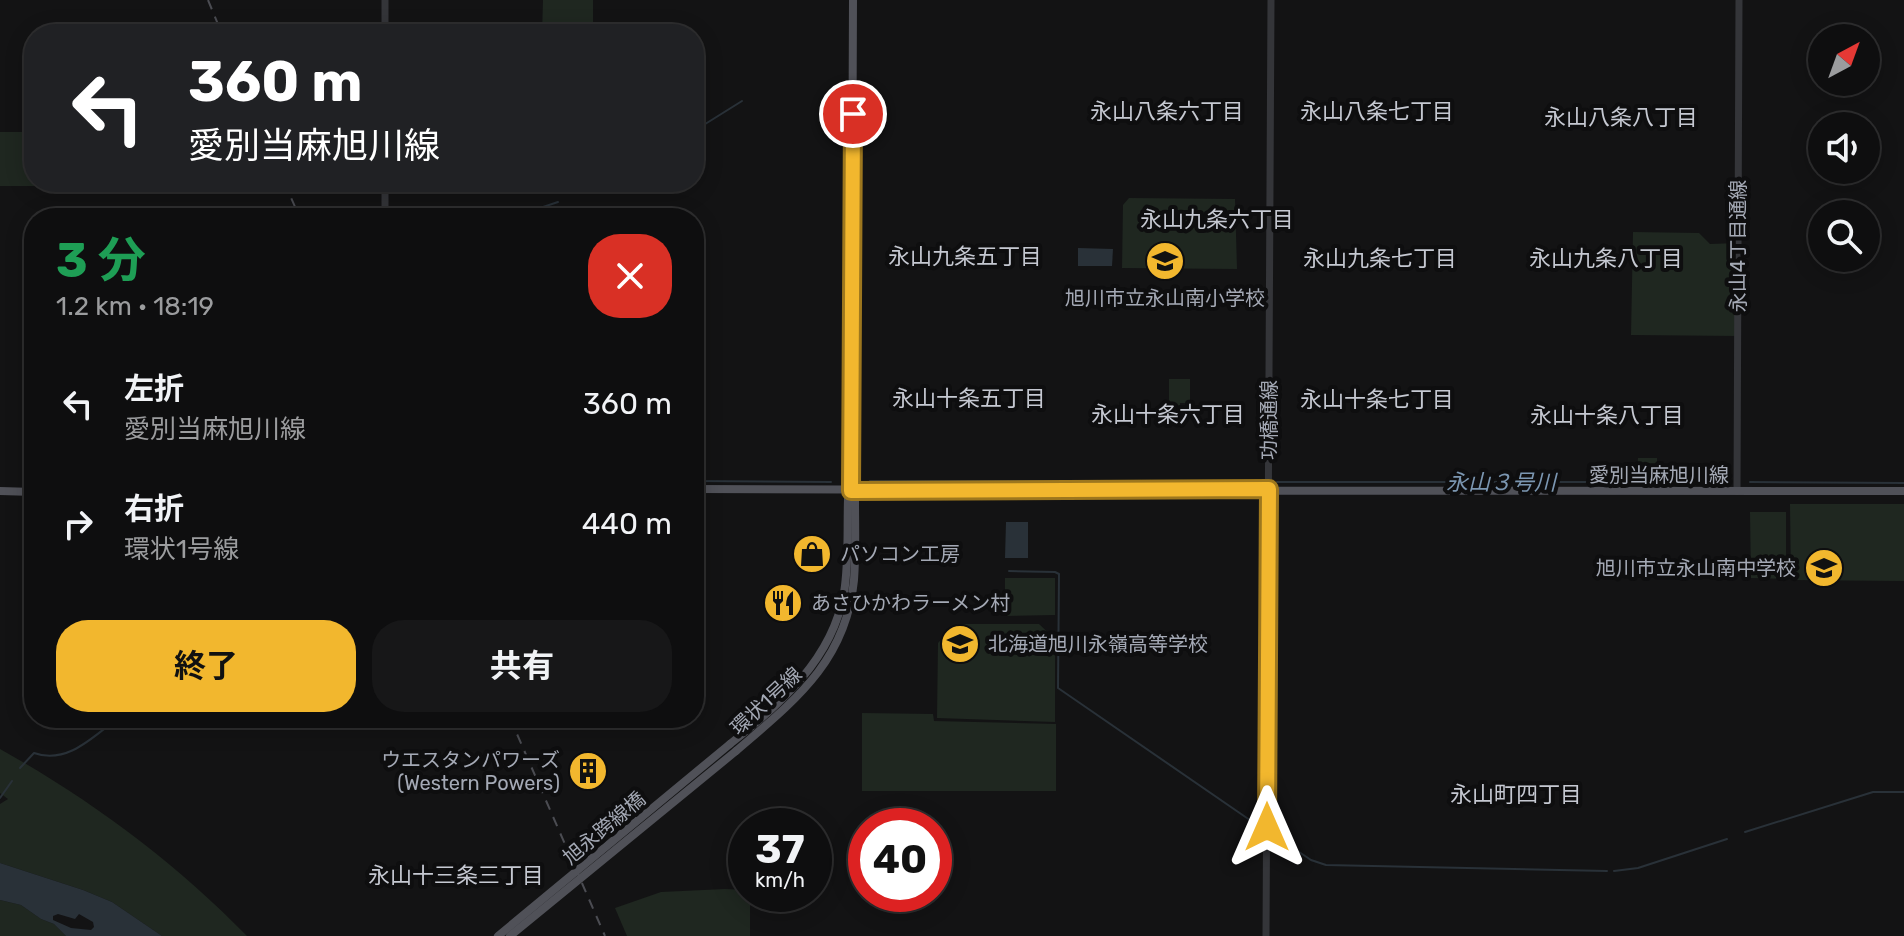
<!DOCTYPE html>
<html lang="ja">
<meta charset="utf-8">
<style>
:root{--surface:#0e0e0f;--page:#171718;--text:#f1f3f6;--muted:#9b9c9e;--line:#2e2e2f;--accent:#f2b72e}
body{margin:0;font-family:Rubik,"Noto Sans JP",sans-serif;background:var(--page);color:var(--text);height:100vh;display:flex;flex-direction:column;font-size:30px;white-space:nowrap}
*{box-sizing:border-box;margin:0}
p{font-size:26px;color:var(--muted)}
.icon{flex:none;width:44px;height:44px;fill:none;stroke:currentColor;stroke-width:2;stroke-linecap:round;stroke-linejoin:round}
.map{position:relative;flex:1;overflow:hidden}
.drawer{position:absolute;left:24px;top:208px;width:680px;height:520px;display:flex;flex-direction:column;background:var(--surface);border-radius:32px;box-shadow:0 4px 20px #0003,0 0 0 2px var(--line)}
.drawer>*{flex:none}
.hud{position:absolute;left:24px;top:24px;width:680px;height:168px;border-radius:32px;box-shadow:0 4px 20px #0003,0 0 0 2px var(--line);background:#202124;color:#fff;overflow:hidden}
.needle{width:52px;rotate:41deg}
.controls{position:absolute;left:1808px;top:24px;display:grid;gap:16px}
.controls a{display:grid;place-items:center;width:72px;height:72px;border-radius:50%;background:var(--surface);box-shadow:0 4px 20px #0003,0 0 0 2px var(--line);font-size:40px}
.speed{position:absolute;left:728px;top:808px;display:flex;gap:16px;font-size:40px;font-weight:700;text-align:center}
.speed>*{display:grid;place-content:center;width:104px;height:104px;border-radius:50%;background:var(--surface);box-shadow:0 4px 20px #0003,0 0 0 2px var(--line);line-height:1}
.speed small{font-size:20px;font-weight:400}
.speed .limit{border:12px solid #d22;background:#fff;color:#111}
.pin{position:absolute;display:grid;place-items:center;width:68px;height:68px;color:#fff;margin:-34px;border:4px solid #fff;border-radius:50%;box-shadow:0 2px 8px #0007}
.me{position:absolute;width:88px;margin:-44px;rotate:0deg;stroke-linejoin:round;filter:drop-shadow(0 0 6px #0008)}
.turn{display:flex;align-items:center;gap:28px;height:168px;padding:0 32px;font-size:36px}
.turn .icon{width:104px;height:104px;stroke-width:2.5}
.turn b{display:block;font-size:56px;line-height:68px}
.round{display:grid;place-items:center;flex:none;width:84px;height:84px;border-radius:32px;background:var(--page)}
.overview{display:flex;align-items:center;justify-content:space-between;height:136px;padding:0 32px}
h1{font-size:48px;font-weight:700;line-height:60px;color:#1e9e55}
.button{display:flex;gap:16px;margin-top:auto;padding:16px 32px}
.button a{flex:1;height:92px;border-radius:32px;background:var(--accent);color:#111;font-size:32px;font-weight:700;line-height:92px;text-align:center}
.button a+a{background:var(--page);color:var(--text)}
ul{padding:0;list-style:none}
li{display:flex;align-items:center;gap:24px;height:120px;padding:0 32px}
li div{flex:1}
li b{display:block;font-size:30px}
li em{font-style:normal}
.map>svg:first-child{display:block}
.green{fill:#1f2720}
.water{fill:#293138;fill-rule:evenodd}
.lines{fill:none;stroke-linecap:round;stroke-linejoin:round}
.stream{stroke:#293138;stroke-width:2}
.tertiary{stroke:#343539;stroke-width:7}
.primary{stroke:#505158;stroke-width:8}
.rail{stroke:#4b4c52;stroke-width:2;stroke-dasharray:10 8;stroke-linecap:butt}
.primary-bridge{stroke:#505158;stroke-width:8}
.route-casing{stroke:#9d771e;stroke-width:20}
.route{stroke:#f2b72e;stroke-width:14}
.labels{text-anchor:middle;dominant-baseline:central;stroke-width:8;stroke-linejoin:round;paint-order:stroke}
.street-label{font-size:20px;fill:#a4a9b5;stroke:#0e0e0f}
.poi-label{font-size:20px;fill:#a4a9b5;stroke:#0e0e0f;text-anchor:start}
.neighbourhood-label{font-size:22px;fill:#c5c8d1;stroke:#0e0e0f}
.water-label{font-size:22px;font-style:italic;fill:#7b96b1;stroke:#0e0e0f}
</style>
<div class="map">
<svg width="1904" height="936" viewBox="0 0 1904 936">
<rect width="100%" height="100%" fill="#131314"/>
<!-- green -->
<g class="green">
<path d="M543,0H593V34H542Z"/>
<path d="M0,132H34V182H59V186H0Z"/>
<path d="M1129,198L1235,199L1237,269L1122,268L1123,205Z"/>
<path d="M1633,232L1699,233L1710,244L1738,243V336L1631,335Z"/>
<path d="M1169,379H1190V403H1180V422H1169Z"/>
<path d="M1638,458H1657V473L1637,472Z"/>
<path d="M1790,504H1904V581L1791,580Z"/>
<path d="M1750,512H1786V579L1751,578Z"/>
<path d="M1005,578H1055V615L1005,616Z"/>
<path d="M957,624H1039L1055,639V722L937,718L938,643L950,630H957Z"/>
<path d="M862,713L933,714L934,721L1056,724V791H862Z"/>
<path d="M0,749C90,799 175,862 247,936H162L112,902L83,890L0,863V804L8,799L0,793Z"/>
<path d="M725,889L746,890V894H750V936H627L615,908L661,892Z"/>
<path d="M0,900L21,905L41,919L54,924L66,936H0Z"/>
</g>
<!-- water -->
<g class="water">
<path d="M1078,248L1113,249L1112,266H1078Z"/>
<path d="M1006,522H1028V558H1005Z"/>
<path d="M0,863L83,890L112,902L162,936H66L54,924L41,919L21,905L0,900ZM58,914L75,919L79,914L93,922L94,927L91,930L71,928L53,920V916Z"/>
</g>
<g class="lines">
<!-- stream -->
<g class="stream">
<path d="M702,126L742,101"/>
<path d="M598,186L607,182"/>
<path d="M584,193L588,191"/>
<path d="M543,207L558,202"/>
<path d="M513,218L535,210"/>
<path d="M694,481L831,482"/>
<path d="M870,481H1262"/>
<path d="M1277,482H1725"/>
<path d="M1750,482L1904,483"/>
<path d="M1009,571L1055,572L1059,574L1058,688L1260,827"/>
<path d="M20,768L34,753C67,765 94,736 118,718"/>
<path d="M0,798L12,781"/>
<path d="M1745,832L1873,792H1904"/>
<path d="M1274,835L1311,860L1326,865L1607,871"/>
<path d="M1614,871L1638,868L1727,839"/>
</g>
<!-- tertiary -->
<g class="tertiary">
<path d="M385,34V0"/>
<path d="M385,182V218"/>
<path d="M1737,491L1739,0"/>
<path d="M1266,936L1271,0"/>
</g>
<!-- primary -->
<g class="primary">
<path d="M694,489C1097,490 1501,492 1904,491"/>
<path d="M0,491L34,492"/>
<path d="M730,744C781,703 832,660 844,593C849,562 847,530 848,499L851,491L853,0"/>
<path d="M736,751C794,701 846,662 854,580C856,553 855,526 855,500L851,492"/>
</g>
<!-- rail -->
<g class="rail">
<path d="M208,0L222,34"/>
<path d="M284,182L300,218"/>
<path d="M510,718L605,936"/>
</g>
<!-- primary-bridge -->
<g class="primary-bridge">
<path d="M498,936L730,744"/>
<path d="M510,936L736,751"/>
</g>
</g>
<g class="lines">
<defs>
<path id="route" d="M853,114L851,491L1269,489L1267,827"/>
</defs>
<!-- route casing -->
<use href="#route" class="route-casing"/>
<!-- route -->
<use href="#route" class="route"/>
</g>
<!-- icons -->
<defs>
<symbol id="school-disc" viewBox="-11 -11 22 22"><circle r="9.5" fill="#f2b72e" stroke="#0e0e0f"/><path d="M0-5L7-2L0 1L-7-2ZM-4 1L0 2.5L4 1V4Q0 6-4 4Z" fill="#111"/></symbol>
<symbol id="shop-disc" viewBox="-11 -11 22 22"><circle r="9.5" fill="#f2b72e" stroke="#0e0e0f"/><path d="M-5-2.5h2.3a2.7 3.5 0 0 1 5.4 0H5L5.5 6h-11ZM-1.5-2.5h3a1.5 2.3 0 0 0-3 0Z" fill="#111"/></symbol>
<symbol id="restaurant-disc" viewBox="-11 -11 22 22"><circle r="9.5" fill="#f2b72e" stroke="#0e0e0f"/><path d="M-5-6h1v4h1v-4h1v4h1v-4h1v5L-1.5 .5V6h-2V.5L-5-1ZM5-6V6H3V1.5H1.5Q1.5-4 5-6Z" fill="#111"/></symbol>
<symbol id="building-disc" viewBox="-11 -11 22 22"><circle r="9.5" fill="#f2b72e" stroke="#0e0e0f"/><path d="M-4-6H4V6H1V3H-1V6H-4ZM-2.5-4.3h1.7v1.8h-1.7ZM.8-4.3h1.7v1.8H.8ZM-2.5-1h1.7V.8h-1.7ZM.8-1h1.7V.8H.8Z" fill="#111"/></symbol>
</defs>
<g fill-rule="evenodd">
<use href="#school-disc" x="1143" y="239" width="44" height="44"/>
<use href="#shop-disc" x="790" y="532" width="44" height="44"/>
<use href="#school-disc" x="1802" y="546" width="44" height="44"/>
<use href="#restaurant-disc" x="761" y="581" width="44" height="44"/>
<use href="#school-disc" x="938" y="622" width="44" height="44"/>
<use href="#building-disc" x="566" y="749" width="44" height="44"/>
</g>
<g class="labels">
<!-- street labels -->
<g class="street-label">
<text transform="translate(1738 246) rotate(-90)">永山4丁目通線</text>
<text transform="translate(1269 420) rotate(-90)">功橋通線</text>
<text x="1659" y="475">愛別当麻旭川線</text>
<text transform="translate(766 701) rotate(-43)">環状1号線</text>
<text transform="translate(604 828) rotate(-40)">旭永跨線橋</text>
</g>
<!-- poi labels -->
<g class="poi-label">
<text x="1165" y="298" text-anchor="middle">旭川市立永山南小学校</text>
<text x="840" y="554">パソコン工房</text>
<text x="1796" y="568" text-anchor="end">旭川市立永山南中学校</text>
<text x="811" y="603">あさひかわラーメン村</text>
<text x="988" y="644">北海道旭川永嶺高等学校</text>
<text x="560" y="760" text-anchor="end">ウエスタンパワーズ<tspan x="560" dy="23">(Western Powers)</tspan></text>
</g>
<!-- neighbourhood labels -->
<g class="neighbourhood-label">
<text x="1167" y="111">永山八条六丁目</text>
<text x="1377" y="111">永山八条七丁目</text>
<text x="1621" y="117">永山八条八丁目</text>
<text x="1217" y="219">永山九条六丁目</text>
<text x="965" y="256">永山九条五丁目</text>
<text x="1380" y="258">永山九条七丁目</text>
<text x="1606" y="258">永山九条八丁目</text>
<text x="969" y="398">永山十条五丁目</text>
<text x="1377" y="399">永山十条七丁目</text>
<text x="1168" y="414">永山十条六丁目</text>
<text x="1607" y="415">永山十条八丁目</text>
<text x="1516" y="794">永山町四丁目</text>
<text x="456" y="875">永山十三条三丁目</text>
</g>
<!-- water labels -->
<g class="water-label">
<text x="1501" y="482">永山３号川</text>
</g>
</g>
</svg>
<div class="controls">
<a><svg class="needle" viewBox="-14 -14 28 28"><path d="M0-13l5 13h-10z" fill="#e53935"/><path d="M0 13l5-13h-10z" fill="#9b9c9e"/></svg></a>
<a><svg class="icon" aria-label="sound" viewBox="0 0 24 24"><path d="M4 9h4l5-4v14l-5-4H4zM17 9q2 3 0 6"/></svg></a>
<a><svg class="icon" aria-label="search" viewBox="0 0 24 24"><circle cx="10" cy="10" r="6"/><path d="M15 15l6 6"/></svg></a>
</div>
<div class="speed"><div>37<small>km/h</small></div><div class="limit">40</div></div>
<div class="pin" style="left:853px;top:114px;background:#d93025"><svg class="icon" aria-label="arrive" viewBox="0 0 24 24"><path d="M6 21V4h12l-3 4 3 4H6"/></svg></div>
<svg class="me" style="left:1267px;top:827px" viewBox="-20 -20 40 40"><path d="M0-17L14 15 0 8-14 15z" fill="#f2b72e" stroke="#fff" stroke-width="4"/></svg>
<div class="hud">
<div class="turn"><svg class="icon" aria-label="left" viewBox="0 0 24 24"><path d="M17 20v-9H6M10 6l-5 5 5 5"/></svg><div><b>360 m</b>愛別当麻旭川線</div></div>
</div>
<section class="drawer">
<div class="overview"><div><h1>3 分</h1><p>1.2 km · 18:19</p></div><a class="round" style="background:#d93025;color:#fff"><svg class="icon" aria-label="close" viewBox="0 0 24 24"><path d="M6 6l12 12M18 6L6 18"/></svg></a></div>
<ul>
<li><svg class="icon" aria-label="left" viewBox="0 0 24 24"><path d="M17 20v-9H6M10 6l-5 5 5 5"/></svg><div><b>左折</b><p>愛別当麻旭川線</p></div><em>360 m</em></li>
<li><svg class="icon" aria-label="right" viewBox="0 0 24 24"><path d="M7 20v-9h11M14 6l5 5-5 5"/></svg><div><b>右折</b><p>環状1号線</p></div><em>440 m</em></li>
</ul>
<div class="button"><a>終了</a><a>共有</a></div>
</section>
</div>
